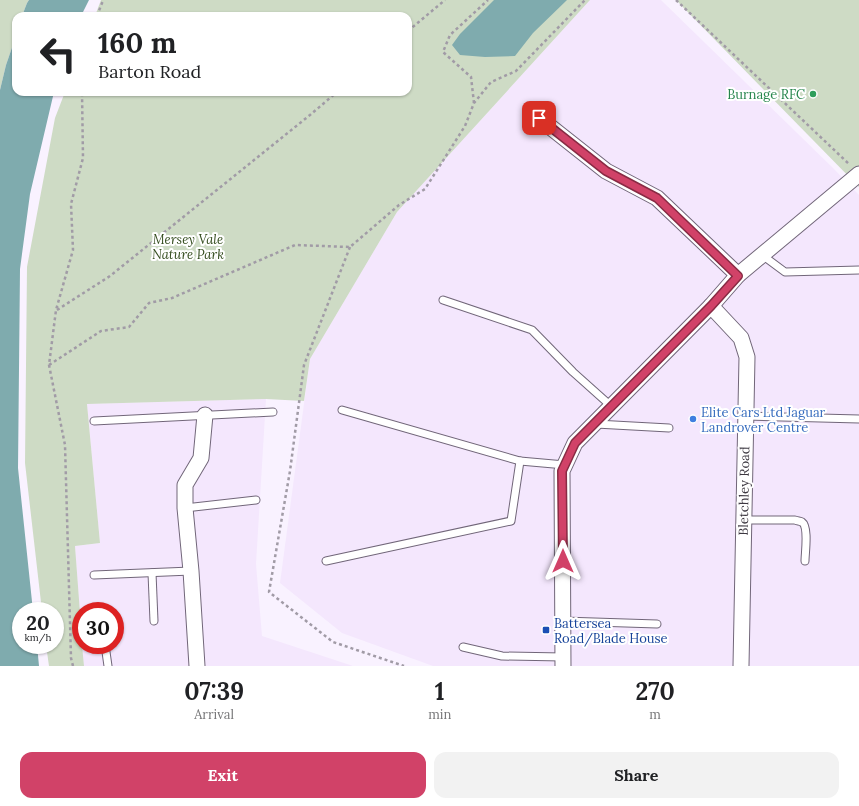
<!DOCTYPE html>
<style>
:root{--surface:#fff;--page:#f2f2f2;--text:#202124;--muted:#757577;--accent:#d14268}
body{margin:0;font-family:Lora,serif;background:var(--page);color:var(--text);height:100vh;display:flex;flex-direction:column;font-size:15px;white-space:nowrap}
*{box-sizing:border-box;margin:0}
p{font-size:13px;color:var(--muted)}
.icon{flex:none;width:22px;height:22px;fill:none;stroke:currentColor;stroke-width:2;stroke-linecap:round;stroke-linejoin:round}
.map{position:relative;height:666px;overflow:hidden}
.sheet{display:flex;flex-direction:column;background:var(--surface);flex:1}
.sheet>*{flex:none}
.hud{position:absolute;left:12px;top:12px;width:400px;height:84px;border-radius:12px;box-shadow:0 1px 3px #0004;background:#fff;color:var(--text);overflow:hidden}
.speed{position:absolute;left:12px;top:602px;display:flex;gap:8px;font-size:20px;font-weight:700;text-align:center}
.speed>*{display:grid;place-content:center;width:52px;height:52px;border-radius:50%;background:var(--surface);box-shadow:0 1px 3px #0004;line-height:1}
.speed small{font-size:10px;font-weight:400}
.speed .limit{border:6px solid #d22;background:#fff;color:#111}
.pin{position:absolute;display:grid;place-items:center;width:34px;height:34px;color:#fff;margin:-17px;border-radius:8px;box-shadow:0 2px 6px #0006}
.me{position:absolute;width:44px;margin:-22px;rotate:0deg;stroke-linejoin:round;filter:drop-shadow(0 0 3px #0008)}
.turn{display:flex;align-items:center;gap:14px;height:84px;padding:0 20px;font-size:18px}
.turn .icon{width:52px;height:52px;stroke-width:2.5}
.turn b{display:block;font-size:28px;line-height:34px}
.eta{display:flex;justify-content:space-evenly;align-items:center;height:68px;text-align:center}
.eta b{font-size:24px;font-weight:700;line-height:28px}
.cta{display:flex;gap:8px;margin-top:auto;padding:8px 20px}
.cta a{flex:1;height:46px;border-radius:12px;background:var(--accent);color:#fff;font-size:16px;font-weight:700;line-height:46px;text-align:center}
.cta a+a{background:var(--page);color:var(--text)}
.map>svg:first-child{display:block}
.built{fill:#f4e7fd}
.green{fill:#cedbc5}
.water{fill:#7fabae}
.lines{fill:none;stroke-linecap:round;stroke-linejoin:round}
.service-casing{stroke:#716679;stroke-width:9}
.minor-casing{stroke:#716679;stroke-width:17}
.path{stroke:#a19ba6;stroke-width:2.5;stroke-dasharray:3 3;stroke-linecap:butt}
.service{stroke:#fff;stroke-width:7}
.minor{stroke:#fff;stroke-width:15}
.route-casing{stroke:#882b44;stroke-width:10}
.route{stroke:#d14268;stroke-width:7}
.leisure-dot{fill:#2e9e5b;stroke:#fff;stroke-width:1.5}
.shop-dot{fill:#3f7fe0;stroke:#fff;stroke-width:1.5}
.transit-dot{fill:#1a4fb4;stroke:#fff;stroke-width:1.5}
.labels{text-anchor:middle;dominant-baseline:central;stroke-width:4;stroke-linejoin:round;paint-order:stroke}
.leisure-label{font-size:13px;fill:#27864d;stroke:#fff;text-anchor:end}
.park-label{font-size:13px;font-style:italic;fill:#344d1e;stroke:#fff}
.shop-label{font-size:13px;fill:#366cbe;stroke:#fff;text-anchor:start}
.street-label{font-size:13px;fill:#3d3841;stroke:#fff}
.transit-label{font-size:13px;fill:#164399;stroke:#fff;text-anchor:start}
</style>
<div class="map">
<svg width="859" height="666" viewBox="0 0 859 666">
<rect width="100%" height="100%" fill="#f9f2ff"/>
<!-- built -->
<g class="built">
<path d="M590,0H661L834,169L859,195V666H433L342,633L280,583L310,359L397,212Z"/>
<path d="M266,399L256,564L262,636L353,666H84L82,645H115V611H81V626L75,546L100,543L87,404Z"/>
</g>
<!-- green -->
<g class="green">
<path d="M0,0H29L27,3L22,16H16V36L6,65L0,90Z"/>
<path d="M101,0H590L397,212L310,359L304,401L266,399L87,404L100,543L75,546L81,626V645H82L84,666H49L46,645H55V611H42L25,463L27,267L55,118L65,92H408V16H95Z"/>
<path d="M676,0H859V187Z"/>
</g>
<!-- water -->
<g class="water">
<path d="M29,0H89L81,16H22L27,3Z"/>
<path d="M494,0H567L533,33L515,56L485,57L460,55L452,45L460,34Z"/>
<path d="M16,36V92H54L30,194L20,269L18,468L33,611H21V645H37L39,666H0V90L6,65Z"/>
</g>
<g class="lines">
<defs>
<g id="service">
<path d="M762,255L785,272L859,270"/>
<path d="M443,300L532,330L573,372L611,406"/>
<path d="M342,410L520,461L565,465"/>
<path d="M746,416L859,419"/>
<path d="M94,421L273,412"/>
<path d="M596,424L669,428"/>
<path d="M185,508L256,500"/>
<path d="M744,520H795C797,521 800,521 802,522C809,527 805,553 805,561"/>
<path d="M326,561L511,521L520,461"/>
<path d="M152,573L154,621"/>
<path d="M94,575L191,571"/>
<path d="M563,621L657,624"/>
<path d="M105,645L108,666"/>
<path d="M463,647L502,656L563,657"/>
</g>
<g id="minor">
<path d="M539,118L606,171L657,198L738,275"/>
<path d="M711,306L741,338L747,357L741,666"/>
<path d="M197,666L191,571L185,508V485L201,458L205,415"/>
<path d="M563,666L562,471L575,443L711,306L738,275L859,174"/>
</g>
</defs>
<!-- service casing -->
<use href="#service" class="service-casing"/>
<!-- minor casing -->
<use href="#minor" class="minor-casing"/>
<!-- path -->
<g class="path">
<path d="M676,0L849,164"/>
<path d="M97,16L102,3L104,0"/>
<path d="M408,31L445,0"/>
<path d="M474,103L471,77L443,52L450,35L488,0"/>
<path d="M350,247L304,365L290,471L269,592L333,642L404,666"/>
<path d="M57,310L110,276L310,115L337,92"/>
<path d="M49,365L101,331L129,327L149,303L172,298L295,245L350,247L399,205L425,189L465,126L474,103L491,82L516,71L585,0"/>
<path d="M73,666L71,658L65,445L49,365L56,310L73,250L71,204L83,158L82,92"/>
</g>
<!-- service -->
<use href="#service" class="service"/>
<!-- minor -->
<use href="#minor" class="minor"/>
</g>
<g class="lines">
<defs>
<path id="route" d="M539,118L606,171L657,198L738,276L711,306L575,443L562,471L563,561"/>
</defs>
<!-- route casing -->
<use href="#route" class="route-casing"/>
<!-- route -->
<use href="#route" class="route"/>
</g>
<!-- markers -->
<circle class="leisure-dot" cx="813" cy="94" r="4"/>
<circle class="shop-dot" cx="693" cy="419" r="4"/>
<rect class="transit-dot" x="542" y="626" width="8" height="8" rx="2"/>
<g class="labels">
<!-- leisure labels -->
<g class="leisure-label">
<text x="805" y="94">Burnage RFC</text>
</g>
<!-- park labels -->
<g class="park-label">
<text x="188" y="239">Mersey Vale<tspan x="188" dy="15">Nature Park</tspan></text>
</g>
<!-- shop labels -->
<g class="shop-label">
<text x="701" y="412">Elite Cars Ltd Jaguar<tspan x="701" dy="15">Landrover Centre</tspan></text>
</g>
<!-- street labels -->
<g class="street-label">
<text transform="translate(744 491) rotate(-89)">Bletchley Road</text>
</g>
<!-- transit labels -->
<g class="transit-label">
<text x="554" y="623">Battersea<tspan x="554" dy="15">Road/Blade House</tspan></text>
</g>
</g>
</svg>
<div class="speed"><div>20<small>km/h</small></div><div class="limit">30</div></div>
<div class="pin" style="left:539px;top:118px;background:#d93025"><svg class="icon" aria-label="arrive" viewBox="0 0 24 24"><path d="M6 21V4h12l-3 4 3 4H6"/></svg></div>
<svg class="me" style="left:563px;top:561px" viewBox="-20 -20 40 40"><path d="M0-17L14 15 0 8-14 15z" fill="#d14268" stroke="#fff" stroke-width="4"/></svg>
<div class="hud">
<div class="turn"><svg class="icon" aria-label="left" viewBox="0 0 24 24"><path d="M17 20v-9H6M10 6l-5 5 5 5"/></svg><div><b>160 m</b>Barton Road</div></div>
</div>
</div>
<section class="sheet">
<div class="eta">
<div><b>07:39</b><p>Arrival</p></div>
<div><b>1</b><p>min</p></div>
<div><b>270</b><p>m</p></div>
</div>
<div class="cta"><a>Exit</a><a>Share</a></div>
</section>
